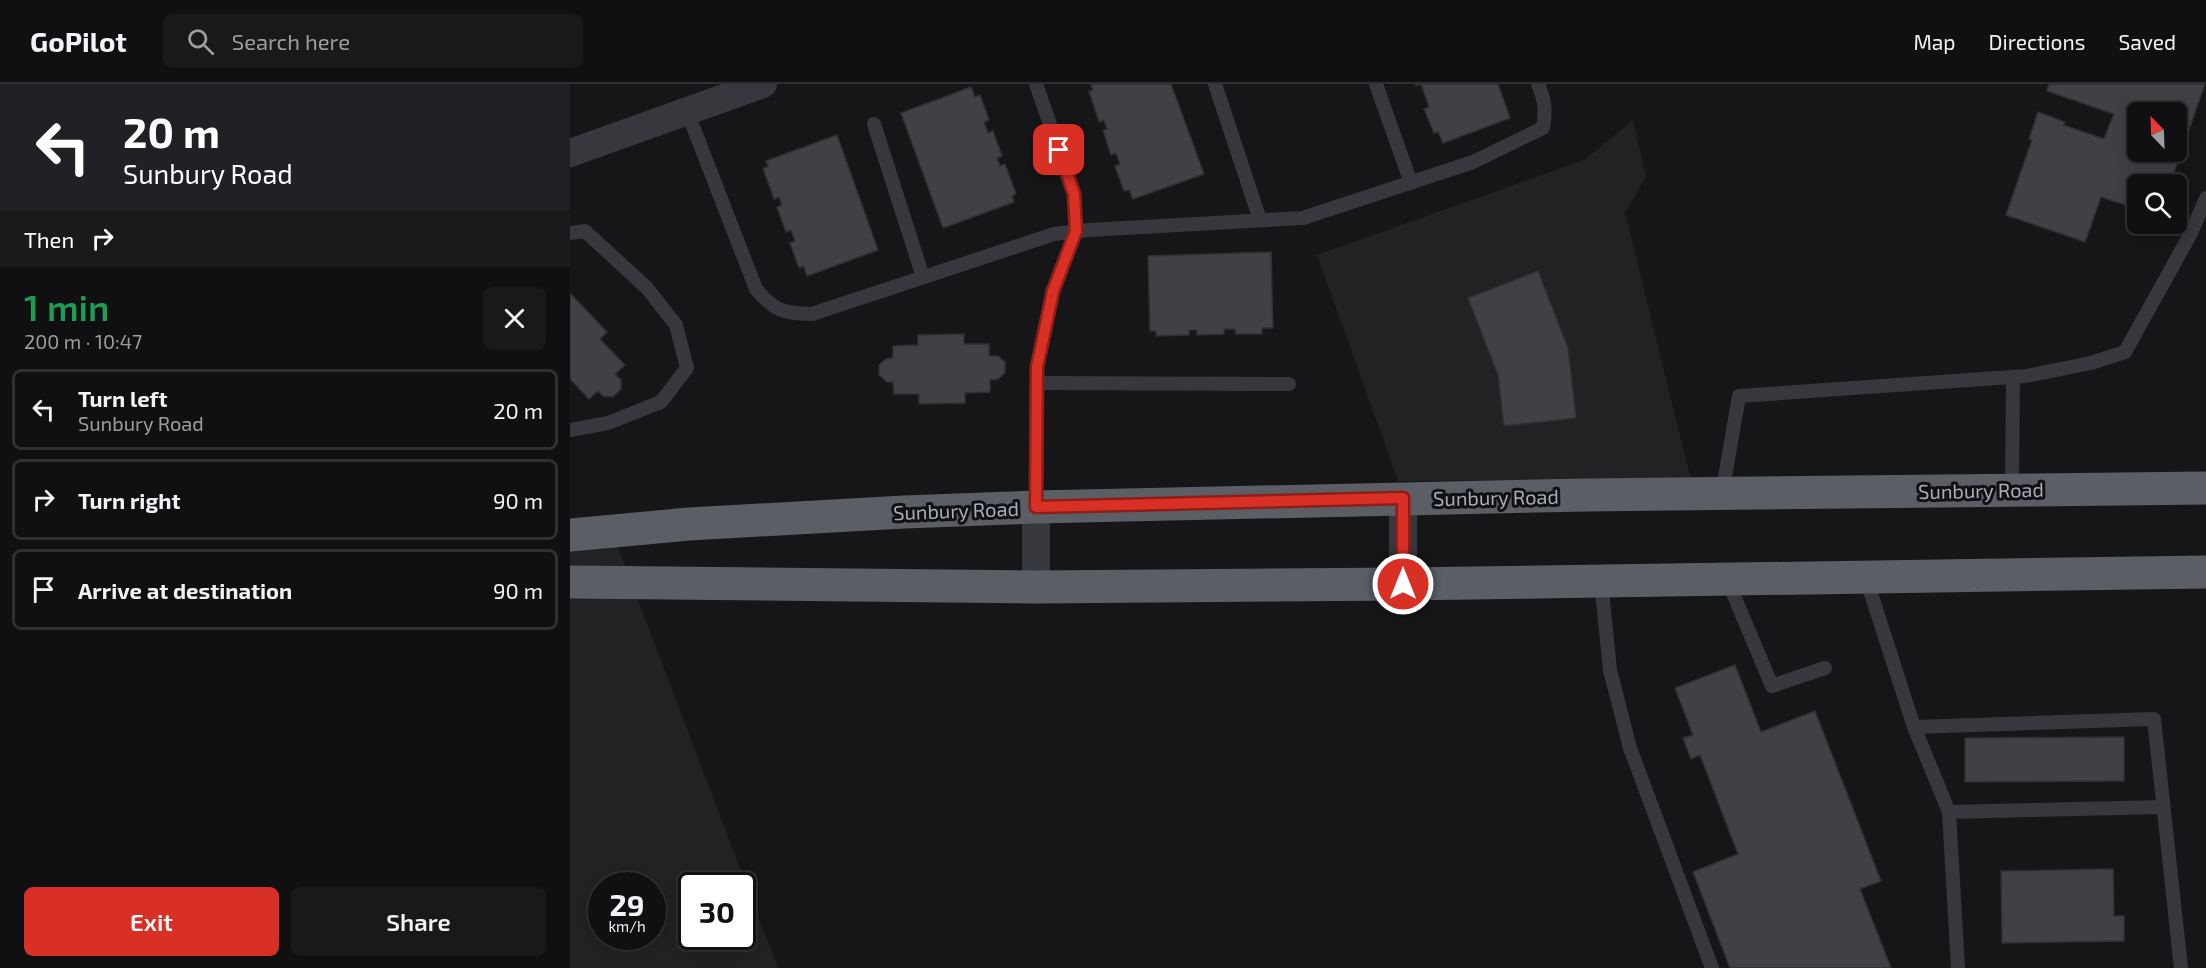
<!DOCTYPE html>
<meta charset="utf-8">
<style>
:root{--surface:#101012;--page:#19191b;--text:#f1f3f6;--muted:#9c9d9f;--line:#303032;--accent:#d93025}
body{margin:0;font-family:"Exo 2",sans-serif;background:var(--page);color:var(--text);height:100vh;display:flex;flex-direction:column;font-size:22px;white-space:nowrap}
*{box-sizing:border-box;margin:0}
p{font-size:20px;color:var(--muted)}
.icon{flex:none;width:33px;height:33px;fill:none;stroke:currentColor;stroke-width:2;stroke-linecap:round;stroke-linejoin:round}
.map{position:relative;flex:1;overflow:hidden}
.side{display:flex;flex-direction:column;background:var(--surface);width:570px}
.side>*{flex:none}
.banner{background:#202124;color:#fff;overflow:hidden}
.needle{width:39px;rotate:337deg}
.tools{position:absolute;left:1557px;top:18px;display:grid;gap:12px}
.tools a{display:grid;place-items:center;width:60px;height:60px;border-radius:9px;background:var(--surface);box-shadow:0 3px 15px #0003,0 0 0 2px var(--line);font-size:30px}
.speed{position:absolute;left:18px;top:788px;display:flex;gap:12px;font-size:30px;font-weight:700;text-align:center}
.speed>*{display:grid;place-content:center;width:78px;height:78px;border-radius:50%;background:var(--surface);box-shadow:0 3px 15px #0003,0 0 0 2px var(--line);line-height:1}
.speed small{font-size:15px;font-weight:400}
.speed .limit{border:3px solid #111;border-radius:9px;background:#fff;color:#111}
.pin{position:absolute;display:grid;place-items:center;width:51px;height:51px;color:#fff;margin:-26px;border-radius:12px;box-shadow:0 3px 9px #0006}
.me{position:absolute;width:66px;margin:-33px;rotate:0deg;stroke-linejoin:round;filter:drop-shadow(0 0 4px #0008)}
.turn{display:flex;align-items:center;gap:21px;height:126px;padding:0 24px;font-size:27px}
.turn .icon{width:78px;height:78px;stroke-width:2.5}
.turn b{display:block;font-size:42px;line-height:51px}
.then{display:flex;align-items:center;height:57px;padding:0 24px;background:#0003;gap:12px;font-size:22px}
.round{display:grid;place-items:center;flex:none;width:63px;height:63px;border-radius:9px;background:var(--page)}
.summary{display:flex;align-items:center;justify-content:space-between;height:102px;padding:0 24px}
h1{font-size:36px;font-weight:600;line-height:45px;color:#1e9e55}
.action{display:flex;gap:12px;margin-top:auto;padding:12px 24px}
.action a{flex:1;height:69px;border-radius:9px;background:var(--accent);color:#fff;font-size:24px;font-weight:600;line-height:69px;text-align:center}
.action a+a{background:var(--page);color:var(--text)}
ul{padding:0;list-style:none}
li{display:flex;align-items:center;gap:18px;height:81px;margin:0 12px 9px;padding:0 12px;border:3px solid var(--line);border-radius:9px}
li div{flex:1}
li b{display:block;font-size:22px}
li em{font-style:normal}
header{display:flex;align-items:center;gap:36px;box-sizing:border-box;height:84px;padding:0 30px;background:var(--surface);border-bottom:2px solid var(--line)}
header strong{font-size:28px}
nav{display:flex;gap:33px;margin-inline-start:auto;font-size:21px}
.search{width:420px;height:54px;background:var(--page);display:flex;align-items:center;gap:15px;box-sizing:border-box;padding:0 21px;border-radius:9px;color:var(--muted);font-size:22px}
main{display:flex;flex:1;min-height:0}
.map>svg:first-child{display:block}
.built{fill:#222225;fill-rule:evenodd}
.building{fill:#404145;stroke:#303034;stroke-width:1.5;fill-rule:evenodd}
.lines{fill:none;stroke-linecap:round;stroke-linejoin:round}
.service{stroke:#37383d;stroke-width:14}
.minor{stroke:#37383d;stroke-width:28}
.trunk{stroke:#5b5e65;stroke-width:33}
.route-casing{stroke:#8d1f18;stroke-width:15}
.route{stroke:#d93025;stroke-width:10}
.labels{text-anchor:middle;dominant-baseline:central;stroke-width:6;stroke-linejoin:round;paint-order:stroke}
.street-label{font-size:20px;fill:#a8adb8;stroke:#111113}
</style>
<header>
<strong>GoPilot</strong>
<div class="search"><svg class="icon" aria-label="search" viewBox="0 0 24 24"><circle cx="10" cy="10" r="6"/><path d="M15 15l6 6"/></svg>Search here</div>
<nav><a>Map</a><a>Directions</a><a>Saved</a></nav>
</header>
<main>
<section class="side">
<div class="banner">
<div class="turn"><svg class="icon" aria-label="left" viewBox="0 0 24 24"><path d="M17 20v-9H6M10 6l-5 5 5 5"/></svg><div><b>20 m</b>Sunbury Road</div></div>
<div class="then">Then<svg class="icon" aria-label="right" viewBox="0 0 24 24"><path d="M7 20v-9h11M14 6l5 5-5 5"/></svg></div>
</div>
<div class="summary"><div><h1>1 min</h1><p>200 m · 10:47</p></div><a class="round"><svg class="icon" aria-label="close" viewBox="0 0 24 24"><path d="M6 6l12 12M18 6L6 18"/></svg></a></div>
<ul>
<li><svg class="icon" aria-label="left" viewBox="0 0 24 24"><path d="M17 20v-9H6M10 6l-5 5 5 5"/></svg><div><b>Turn left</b><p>Sunbury Road</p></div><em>20 m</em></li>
<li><svg class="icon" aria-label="right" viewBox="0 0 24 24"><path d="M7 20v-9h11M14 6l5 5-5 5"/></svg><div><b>Turn right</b></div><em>90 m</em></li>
<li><svg class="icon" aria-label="arrive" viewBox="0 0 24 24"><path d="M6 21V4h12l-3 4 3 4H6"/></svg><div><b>Arrive at destination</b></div><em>90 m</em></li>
</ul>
<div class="action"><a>Exit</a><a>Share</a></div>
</section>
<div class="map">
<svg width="1636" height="884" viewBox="0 0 1636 884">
<rect width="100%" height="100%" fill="#161618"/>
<!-- built -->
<g class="built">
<path d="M1063,36L1076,93L1055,129L1121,396L828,397L747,171L1016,75Z"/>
<path d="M36,432L208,884H0V435ZM32,801H82V852H32ZM122,801H172V852H122Z"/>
</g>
<!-- building -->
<g class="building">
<path d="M521,0H601L634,90L563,115L559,106L554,107L545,82L550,80L546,69L541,71L533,46L537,45L534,36L529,38L519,7L523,6Z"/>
<path d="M845,0H928L940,34L873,59L868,48L864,49L854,25L859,23L851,0L846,2Z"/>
<path d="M1479,0H1635L1600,100H1568V125L1531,113L1515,158L1436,131L1462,56L1459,55L1468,28L1495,38L1493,41L1534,55L1544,30L1477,7ZM1568,28H1606V68H1568Z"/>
<path d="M401,3L405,13L410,11L419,36L414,38L418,49L423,47L432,72L427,74L430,82L435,80L446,110L442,112L444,118L373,144L331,29Z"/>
<path d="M267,51L308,166L237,192L234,182L229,184L220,159L225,157L221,146L216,148L207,123L212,121L209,113L204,115L193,84L198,83L196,77Z"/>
<path d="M701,168L703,244H692V250H666L665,245H654V250L627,251V246H619V251L586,252V247H580L578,172Z"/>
<path d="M968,187L998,264L1006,334L934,342L928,291L898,214Z"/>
<path d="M0,209L37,248L30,255L55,281L45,290L51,296V305L43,313L33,312L28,307L19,315L0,295Z"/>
<path d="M394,250V260H419V272H428L435,278V289L428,295L420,296V308L395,309V319L349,320V310H324L323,298H317L309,291V281L316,275L323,274V262L348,261V251Z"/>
<path d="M1165,581L1191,648L1245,627L1311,797L1290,805L1321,884H1160L1123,788L1168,770L1130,671L1121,675L1113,654L1123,651L1105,604Z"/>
<path d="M1554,653V697L1395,698V654Z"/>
<path d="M1543,785L1544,832H1554V857L1432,859L1431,787Z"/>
</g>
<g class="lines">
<!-- service -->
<g class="service">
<path d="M466,0L504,110L506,147L483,207L467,283L466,423"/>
<path d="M645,0L690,136"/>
<path d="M806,0L841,99"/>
<path d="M117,27L186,205C205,228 214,229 242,230L484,150L519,146L733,134L903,78L973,44C976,27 975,16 968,0"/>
<path d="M304,40L353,193"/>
<path d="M0,149L15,147L77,204L106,241L117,284L91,318L38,339L0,346"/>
<path d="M467,299L719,300"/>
<path d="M1442,406L1443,293"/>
<path d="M1152,410L1169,312L1456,292L1521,279L1555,268L1620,151L1636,114"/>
<path d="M1296,494L1344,643"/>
<path d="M1157,495L1202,602L1255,584"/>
<path d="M1031,497L1040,586L1060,664L1142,884"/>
<path d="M1379,728L1593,723"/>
<path d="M1388,884L1379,728L1344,643L1584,635L1611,884"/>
</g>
<!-- minor -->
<g class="minor">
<path d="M0,69L193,0"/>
<path d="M833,415V500"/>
<path d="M466,503V423"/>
</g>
<!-- trunk -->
<g class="trunk">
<path d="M0,451L119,440L334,428L466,423L1016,411L1636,404"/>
<path d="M0,498L466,503L833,500L1636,488"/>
</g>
</g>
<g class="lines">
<defs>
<path id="route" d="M489,66L504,110L506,147L483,207L467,283L466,423L833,414V500"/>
</defs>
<!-- route casing -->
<use href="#route" class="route-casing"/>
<!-- route -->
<use href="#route" class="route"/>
</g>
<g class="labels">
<!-- street labels -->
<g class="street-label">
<text transform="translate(1411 406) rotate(-1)">Sunbury Road</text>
<text transform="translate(926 413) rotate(-1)">Sunbury Road</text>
<text transform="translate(386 426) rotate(-2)">Sunbury Road</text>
</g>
</g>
</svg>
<div class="tools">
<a><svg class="needle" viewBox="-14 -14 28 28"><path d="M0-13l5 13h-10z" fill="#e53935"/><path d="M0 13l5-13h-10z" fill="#9c9d9f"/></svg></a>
<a><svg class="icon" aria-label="search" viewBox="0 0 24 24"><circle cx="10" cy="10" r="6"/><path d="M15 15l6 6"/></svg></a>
</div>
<div class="speed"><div>29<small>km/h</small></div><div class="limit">30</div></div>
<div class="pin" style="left:489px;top:66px;background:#d93025"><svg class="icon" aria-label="arrive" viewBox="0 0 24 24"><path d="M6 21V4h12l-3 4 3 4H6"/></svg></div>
<svg class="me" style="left:833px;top:500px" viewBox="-20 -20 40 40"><circle r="17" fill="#d93025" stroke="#fff" stroke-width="3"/><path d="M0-11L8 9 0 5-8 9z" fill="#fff"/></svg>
</div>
</main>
